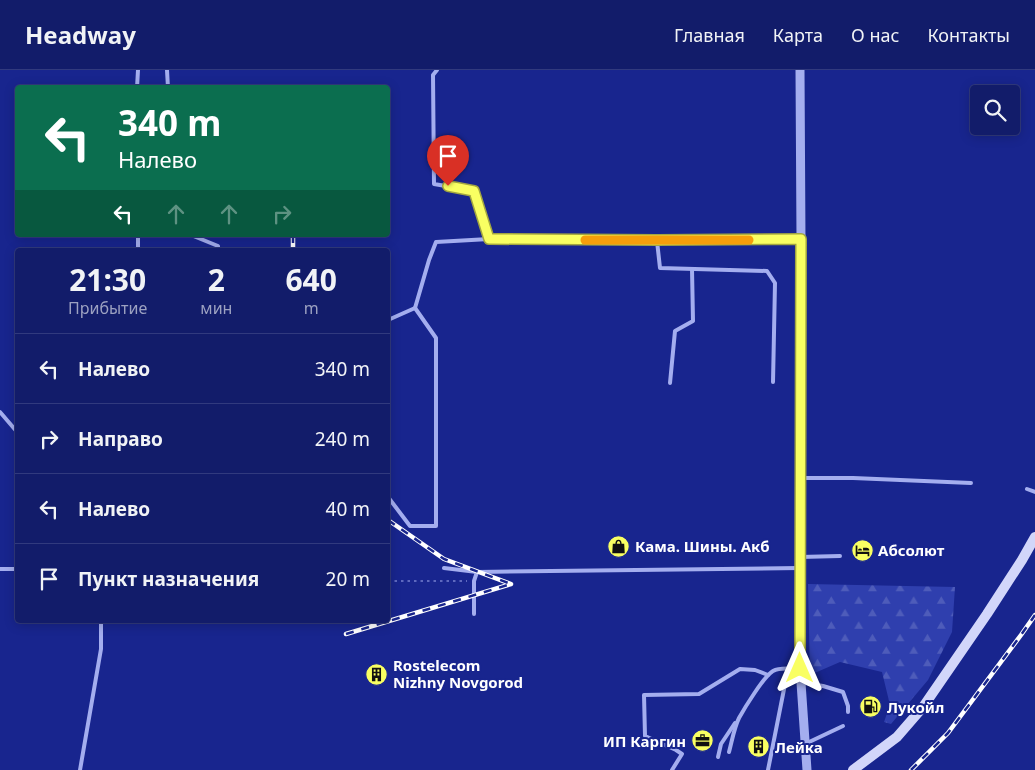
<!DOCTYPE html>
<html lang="ru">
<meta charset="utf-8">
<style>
:root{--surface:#121c6a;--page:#1f2972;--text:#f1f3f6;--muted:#9ca1c1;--line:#313a7e}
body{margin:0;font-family:"Noto Sans",sans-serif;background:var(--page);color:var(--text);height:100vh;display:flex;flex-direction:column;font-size:19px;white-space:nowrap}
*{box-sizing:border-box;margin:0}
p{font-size:16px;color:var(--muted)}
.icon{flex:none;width:28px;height:28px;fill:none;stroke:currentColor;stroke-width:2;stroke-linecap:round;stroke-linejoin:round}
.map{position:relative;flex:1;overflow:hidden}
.sheet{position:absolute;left:15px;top:178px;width:375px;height:375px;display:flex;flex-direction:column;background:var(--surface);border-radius:5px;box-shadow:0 2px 12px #0003,0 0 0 1px var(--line)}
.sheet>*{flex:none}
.hud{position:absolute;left:15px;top:15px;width:375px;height:152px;border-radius:5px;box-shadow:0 2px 12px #0003,0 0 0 1px var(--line);background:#0b6e4f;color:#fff;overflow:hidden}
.tools{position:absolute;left:970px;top:15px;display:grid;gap:10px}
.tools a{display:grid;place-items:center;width:50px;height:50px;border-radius:5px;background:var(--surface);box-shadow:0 2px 12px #0003,0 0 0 1px var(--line);font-size:25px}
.pin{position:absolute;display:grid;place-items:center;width:42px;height:42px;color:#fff;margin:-51px -21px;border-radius:50% 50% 50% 0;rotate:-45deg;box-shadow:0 0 5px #0007}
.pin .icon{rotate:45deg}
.me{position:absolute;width:55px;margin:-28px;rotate:0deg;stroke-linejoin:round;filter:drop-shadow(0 0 4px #0008)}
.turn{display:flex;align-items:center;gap:18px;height:105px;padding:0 20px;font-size:22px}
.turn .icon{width:65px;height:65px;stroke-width:2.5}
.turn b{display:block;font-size:35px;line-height:42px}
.lanes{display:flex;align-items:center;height:48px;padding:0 20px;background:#0003;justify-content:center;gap:25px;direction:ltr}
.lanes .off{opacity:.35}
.eta{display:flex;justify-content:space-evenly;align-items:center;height:85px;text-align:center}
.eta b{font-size:30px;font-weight:700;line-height:35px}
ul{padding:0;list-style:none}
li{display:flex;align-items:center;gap:15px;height:70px;padding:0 20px;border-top:1px solid var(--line)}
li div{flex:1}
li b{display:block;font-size:19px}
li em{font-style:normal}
header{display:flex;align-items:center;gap:30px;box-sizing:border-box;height:70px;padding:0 25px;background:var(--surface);border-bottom:1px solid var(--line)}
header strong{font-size:24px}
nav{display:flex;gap:28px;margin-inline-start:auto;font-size:18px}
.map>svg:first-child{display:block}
.forest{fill:url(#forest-firs)}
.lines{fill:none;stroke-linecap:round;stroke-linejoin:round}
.path{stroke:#a4aeef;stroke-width:1;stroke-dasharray:2.5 4;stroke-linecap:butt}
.service{stroke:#a4aeef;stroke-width:4}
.tertiary{stroke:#a4aeef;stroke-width:9}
.secondary{stroke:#d2d6fa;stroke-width:10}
.rail-casing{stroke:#fff;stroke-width:4.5}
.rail{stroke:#18258e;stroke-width:2.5;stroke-dasharray:8;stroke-linecap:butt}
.route-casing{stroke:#a2a640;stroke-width:12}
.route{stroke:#f9ff62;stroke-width:9}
.slow{stroke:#f59e0b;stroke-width:9}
.labels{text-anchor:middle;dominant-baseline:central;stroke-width:4;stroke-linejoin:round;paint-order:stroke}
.poi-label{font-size:15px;font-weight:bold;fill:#fff;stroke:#18258e;text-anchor:start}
</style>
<header>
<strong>Headway</strong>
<nav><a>Главная</a><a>Карта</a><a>О нас</a><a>Контакты</a></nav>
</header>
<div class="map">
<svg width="1035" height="700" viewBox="0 0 1035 700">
<defs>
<pattern id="forest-firs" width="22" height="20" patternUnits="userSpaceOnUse" patternTransform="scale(1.25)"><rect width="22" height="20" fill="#2f3fae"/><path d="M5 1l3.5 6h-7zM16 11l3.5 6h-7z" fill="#4e5cba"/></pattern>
</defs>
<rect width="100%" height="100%" fill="#18258e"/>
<!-- forest -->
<path class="forest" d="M808,514L955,517L952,562L928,610L891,654L884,652L890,635L882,602L840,592L810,605Z"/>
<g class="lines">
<!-- path -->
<path class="path" d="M388,511H467"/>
<!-- service -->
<g class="service">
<path d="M167,0L168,18"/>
<path d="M437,0L433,5L434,114L475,121L489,169"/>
<path d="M137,18L138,0"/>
<path d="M191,165L218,176V180"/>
<path d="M657,171L660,198L767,201L775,213L773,312"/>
<path d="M138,180V165"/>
<path d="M388,250L415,238L429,190L436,172L489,169L657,171L801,169"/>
<path d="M670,313L675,261L693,251L692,199"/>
<path d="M0,342L18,363"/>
<path d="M801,408H853L971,413"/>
<path d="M1027,419L1035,422"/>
<path d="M388,427L410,456H436V268L415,238"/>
<path d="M800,487L840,486"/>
<path d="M444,498L477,502L800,498"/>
<path d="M0,499H18"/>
<path d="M474,544V511L477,502"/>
<path d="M800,612L823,616L843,622L848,636V642"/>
<path d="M807,673L843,656"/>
<path d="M729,682C732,671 734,658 739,648C744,639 764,606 773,601C780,597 791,599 799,599"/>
<path d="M718,687L721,674L735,653"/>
<path d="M80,700L101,579V550"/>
<path d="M672,700L682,684L676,680L645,666L644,625L699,624L740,599L755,600L768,605"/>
<path d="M768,700L788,599"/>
</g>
<!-- tertiary -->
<path class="tertiary" d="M800,0L801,169L800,598L807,700"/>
<!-- secondary -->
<path class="secondary" d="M853,700L897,667L923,637L987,544L1022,490L1035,467"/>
<defs>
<g id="rail">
<path d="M293,165V180"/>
<path d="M346,564L511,514L444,489L388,450"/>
<path d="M911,700L948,663L1021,565L1035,545"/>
</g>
</defs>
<!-- rail casing -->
<use href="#rail" class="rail-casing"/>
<!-- rail -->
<use href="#rail" class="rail"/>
</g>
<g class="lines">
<defs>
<path id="route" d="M448,116L474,121L489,169L657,170L801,169L800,598"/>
</defs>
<!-- route casing -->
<use href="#route" class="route-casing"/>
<!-- route -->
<use href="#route" class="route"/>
<!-- slow -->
<path class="slow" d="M585,170H749"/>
</g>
<!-- icons -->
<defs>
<symbol id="shop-disc" viewBox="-11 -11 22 22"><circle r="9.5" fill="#f9ff62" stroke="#18258e"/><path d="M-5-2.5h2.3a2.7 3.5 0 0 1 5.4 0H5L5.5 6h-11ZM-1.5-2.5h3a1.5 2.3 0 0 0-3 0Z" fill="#111"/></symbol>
<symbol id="hotel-disc" viewBox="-11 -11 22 22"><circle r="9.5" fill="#f9ff62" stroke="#18258e"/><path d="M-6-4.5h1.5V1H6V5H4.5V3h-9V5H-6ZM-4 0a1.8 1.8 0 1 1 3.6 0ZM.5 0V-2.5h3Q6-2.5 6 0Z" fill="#111"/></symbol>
<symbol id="building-disc" viewBox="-11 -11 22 22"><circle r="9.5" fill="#f9ff62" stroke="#18258e"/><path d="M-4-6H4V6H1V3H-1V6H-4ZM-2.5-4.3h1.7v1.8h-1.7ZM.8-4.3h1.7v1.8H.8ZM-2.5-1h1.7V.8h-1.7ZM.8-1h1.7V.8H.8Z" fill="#111"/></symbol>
<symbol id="fuel-disc" viewBox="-11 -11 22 22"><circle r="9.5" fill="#f9ff62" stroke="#18258e"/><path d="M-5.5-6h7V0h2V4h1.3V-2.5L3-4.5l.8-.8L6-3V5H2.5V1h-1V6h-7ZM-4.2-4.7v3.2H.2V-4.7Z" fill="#111"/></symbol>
<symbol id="office-disc" viewBox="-11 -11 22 22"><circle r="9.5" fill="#f9ff62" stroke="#18258e"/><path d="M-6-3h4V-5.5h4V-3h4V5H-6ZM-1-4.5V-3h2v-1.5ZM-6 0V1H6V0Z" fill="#111"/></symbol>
</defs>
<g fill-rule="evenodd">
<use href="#shop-disc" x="606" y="464" width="25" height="25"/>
<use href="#hotel-disc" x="850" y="468" width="25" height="25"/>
<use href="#building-disc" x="364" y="592" width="25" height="25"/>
<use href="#fuel-disc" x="858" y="624" width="25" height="25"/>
<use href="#office-disc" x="690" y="658" width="25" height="25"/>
<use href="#building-disc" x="746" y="664" width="25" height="25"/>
</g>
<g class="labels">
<!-- poi labels -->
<g class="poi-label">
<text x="635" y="476">Кама. Шины. Акб</text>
<text x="878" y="480">Абсолют</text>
<text x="393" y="595">Rostelecom<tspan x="393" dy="17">Nizhny Novgorod</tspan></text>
<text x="887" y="637">Лукойл</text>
<text x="686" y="671" text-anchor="end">ИП Каргин</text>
<text x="775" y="677">Лейка</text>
</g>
</g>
</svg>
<div class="tools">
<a><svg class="icon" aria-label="search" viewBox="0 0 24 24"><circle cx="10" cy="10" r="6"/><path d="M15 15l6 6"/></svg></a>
</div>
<div class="pin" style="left:448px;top:116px;background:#d93025"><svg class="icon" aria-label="arrive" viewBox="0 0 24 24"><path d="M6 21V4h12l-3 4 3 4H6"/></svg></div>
<svg class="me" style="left:800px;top:598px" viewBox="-20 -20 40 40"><path d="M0-17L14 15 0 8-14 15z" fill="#f9ff62" stroke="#fff" stroke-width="4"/></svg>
<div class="hud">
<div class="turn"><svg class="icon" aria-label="left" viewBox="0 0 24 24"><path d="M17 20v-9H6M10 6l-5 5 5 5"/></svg><div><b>340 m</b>Налево</div></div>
<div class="lanes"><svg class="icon" aria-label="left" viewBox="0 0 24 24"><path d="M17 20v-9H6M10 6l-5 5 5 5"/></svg><svg class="icon off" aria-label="ahead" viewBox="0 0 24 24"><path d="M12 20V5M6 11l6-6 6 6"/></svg><svg class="icon off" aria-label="ahead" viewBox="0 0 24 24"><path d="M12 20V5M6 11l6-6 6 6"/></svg><svg class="icon off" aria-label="right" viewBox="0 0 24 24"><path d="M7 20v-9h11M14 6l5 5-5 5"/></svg></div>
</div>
<section class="sheet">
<div class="eta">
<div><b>21:30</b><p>Прибытие</p></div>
<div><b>2</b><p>мин</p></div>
<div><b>640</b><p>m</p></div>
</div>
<ul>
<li><svg class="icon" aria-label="left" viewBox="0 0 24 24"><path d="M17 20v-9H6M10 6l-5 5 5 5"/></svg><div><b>Налево</b></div><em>340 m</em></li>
<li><svg class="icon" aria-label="right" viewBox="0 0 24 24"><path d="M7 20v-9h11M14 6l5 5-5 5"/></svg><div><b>Направо</b></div><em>240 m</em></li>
<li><svg class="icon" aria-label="left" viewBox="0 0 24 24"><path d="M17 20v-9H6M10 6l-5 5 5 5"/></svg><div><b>Налево</b></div><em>40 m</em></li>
<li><svg class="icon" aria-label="arrive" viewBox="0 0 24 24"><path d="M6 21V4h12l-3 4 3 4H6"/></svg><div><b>Пункт назначения</b></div><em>20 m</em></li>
</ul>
</section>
</div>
